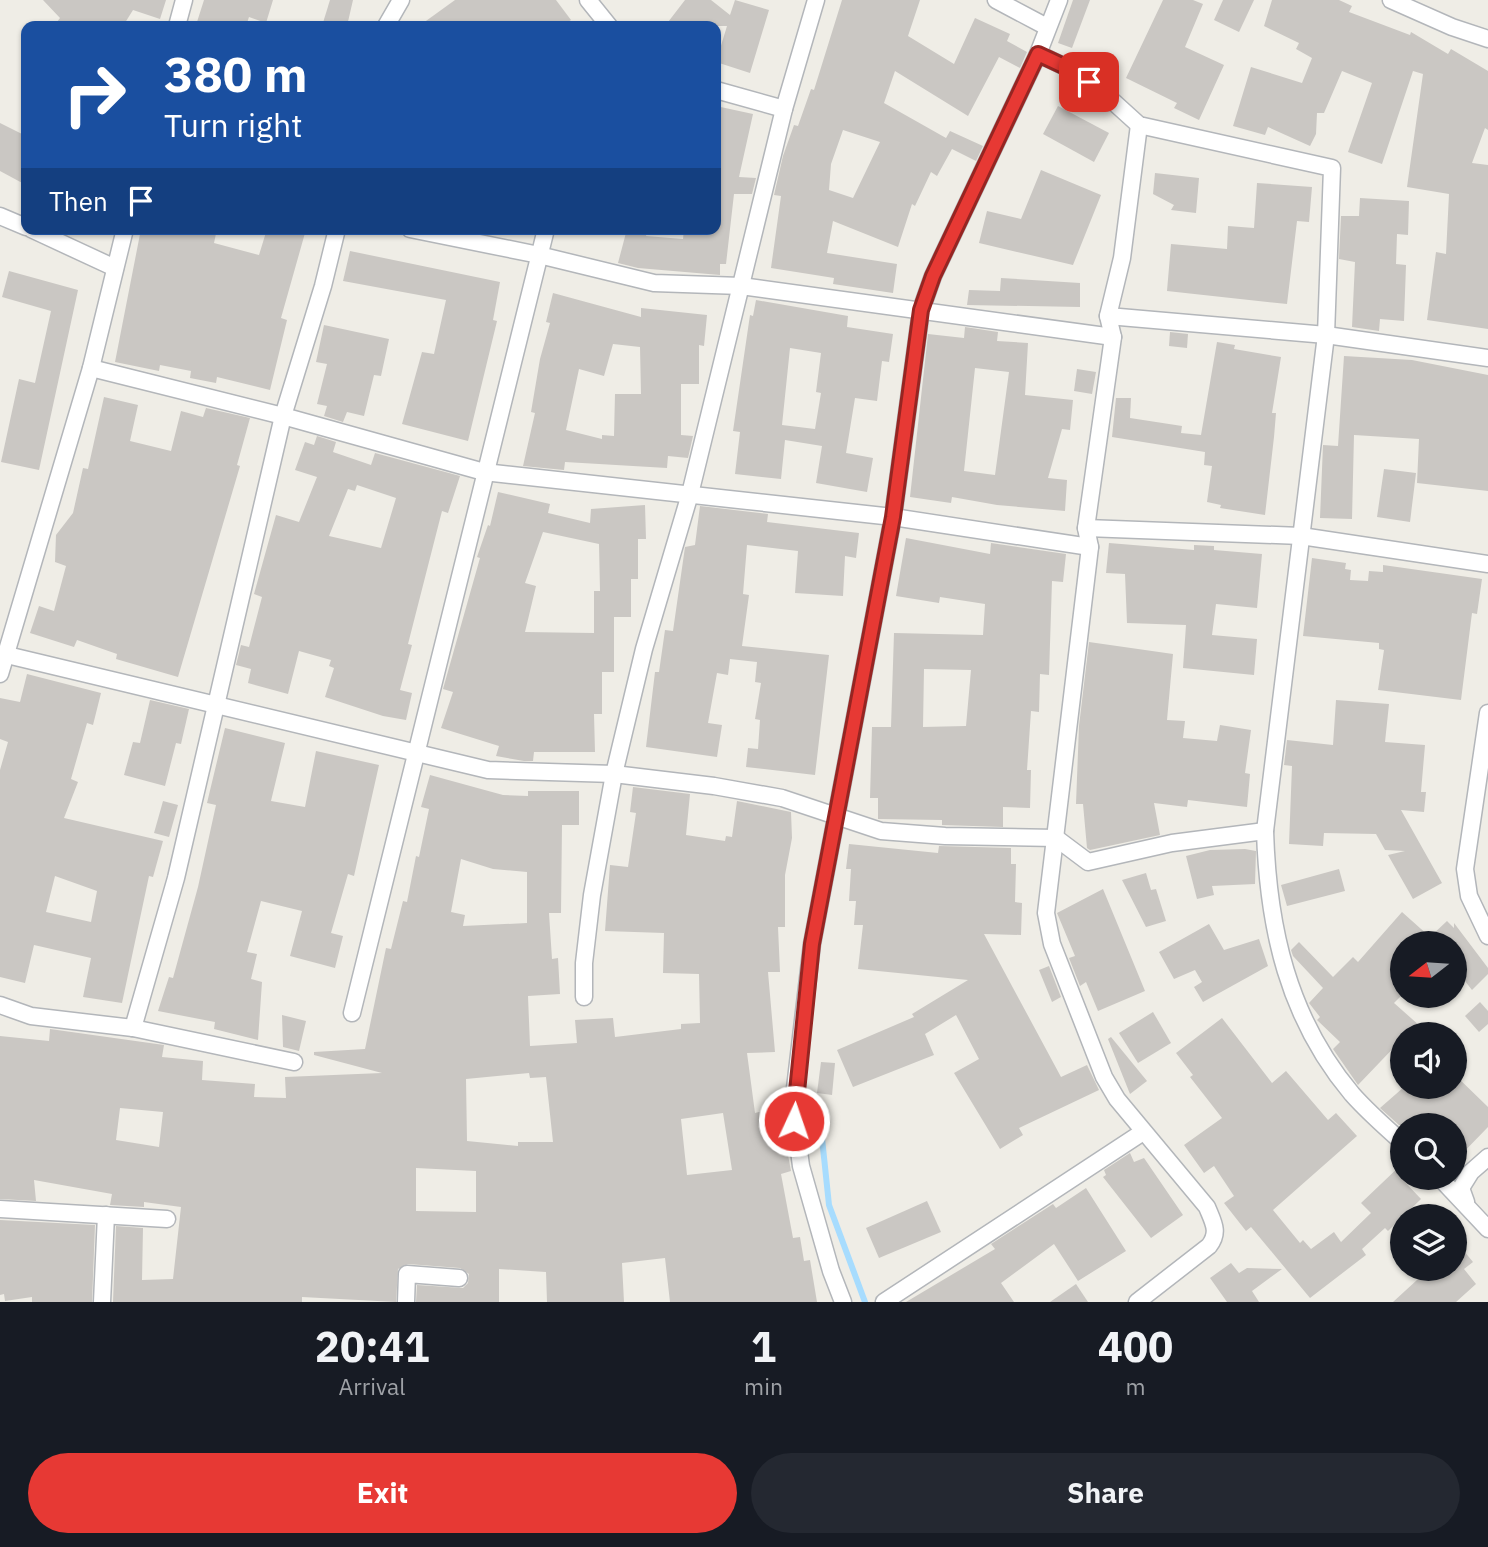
<!DOCTYPE html>
<style>
:root{--surface:#171b24;--page:#242831;--text:#f1f3f6;--muted:#9ea1a6;--accent:#e73934}
body{margin:0;font-family:"IBM Plex Sans",sans-serif;background:var(--page);color:var(--text);height:100vh;display:flex;flex-direction:column;font-size:26px;white-space:nowrap}
*{box-sizing:border-box;margin:0}
p{font-size:23px;color:var(--muted)}
.icon{flex:none;width:38px;height:38px;fill:none;stroke:currentColor;stroke-width:2;stroke-linecap:round;stroke-linejoin:round}
.map{position:relative;height:1302px;overflow:hidden}
.side{display:flex;flex-direction:column;background:var(--surface);flex:1}
.side>*{flex:none}
.banner{position:absolute;left:21px;top:21px;width:700px;height:214px;border-radius:14px;box-shadow:0 2px 5px #0004;background:#1a4fa0;color:#fff;overflow:hidden}
.needle{width:46px;rotate:253deg}
.controls{position:absolute;left:1390px;top:931px;display:grid;gap:14px}
.controls a{display:grid;place-items:center;width:77px;height:77px;border-radius:50%;background:var(--surface);box-shadow:0 2px 5px #0004;font-size:35px}
.pin{position:absolute;display:grid;place-items:center;width:60px;height:60px;color:#fff;margin:-30px;border-radius:14px;box-shadow:0 4px 10px #0006}
.me{position:absolute;width:77px;margin:-38px;rotate:3deg;stroke-linejoin:round;filter:drop-shadow(0 0 5px #0008)}
.turn{display:flex;align-items:center;gap:24px;height:147px;padding:0 28px;font-size:32px}
.turn .icon{width:91px;height:91px;stroke-width:2.5}
.turn b{display:block;font-size:49px;line-height:60px}
.then{display:flex;align-items:center;height:66px;padding:0 28px;background:#0003;gap:14px;font-size:26px}
.eta{display:flex;justify-content:space-evenly;align-items:center;height:119px;text-align:center}
.eta b{font-size:42px;font-weight:700;line-height:49px}
.cta{display:flex;gap:14px;margin-top:auto;padding:14px 28px}
.cta a{flex:1;height:80px;border-radius:42px;background:var(--accent);color:#fff;font-size:28px;font-weight:700;line-height:80px;text-align:center}
.cta a+a{background:var(--page);color:var(--text)}
.map>svg:first-child{display:block}
.lines{fill:none;stroke-linecap:round;stroke-linejoin:round}
.stream{stroke:#a7dcfe;stroke-width:6}
.building{fill:#cac7c3;fill-rule:evenodd}
.minor-casing{stroke:#b3b6ba;stroke-width:19}
.minor{stroke:#fff;stroke-width:16}
.route-casing{stroke:#962522;stroke-width:18}
.route{stroke:#e73934;stroke-width:12}
</style>
<div class="map">
<svg width="1488" height="1302" viewBox="0 0 1488 1302">
<rect width="100%" height="100%" fill="#efede6"/>
<g class="lines">
<!-- stream -->
<path class="stream" d="M820,1119L829,1205L865,1302"/>
</g>
<!-- building -->
<g class="building">
<path d="M43,0H166L160,19L133,10L123,26H54L60,18Z"/>
<path d="M204,0H273L266,23L249,17L246,26H211L197,22Z"/>
<path d="M330,0H353L347,26H322Z"/>
<path d="M455,0H556L571,20L562,26H419Z"/>
<path d="M685,0H711L730,15L735,0L769,10L750,73L716,62L727,26H665Z"/>
<path d="M842,0H920L908,36L954,64L975,18L1010,34L1007,41L1027,52L1020,68L999,57L968,116L895,71L884,103L946,138L950,131L983,146L976,161L952,149L937,176L931,172L915,206L912,204L898,247L833,221L827,253L897,264L893,293L833,284L834,278L771,268L781,196L774,195L783,156L794,125L798,126L811,89L814,90ZM843,130L880,142L853,198L829,190L831,164Z"/>
<path d="M1073,0H1090L1072,48L1058,43Z"/>
<path d="M1163,0H1193L1203,4L1185,47L1224,65L1199,120L1174,108L1177,103L1126,78Z"/>
<path d="M1223,0H1254L1239,32L1214,20Z"/>
<path d="M1272,0H1339L1352,6L1349,12L1410,35L1411,32L1448,54L1451,49L1488,71V130L1485,128L1472,163L1488,165V329L1427,320L1436,252L1446,254L1449,194L1407,187L1423,74L1413,71L1382,164L1348,152L1372,83L1342,71L1324,113H1317L1316,134L1310,146L1268,127L1265,135L1233,126L1251,67L1302,83L1312,58L1296,49L1299,43L1264,26Z"/>
<path d="M716,106L753,114L739,177L756,178L752,194H734L726,264H720V275L638,268L618,263L627,229H648L646,236L683,239L684,229H716Z"/>
<path d="M1058,106L1109,133L1094,162L1043,134Z"/>
<path d="M0,123L26,136V185L0,171Z"/>
<path d="M1041,170L1101,195L1073,265L979,243L987,211L1021,219Z"/>
<path d="M1155,173L1199,178L1196,213L1171,210L1174,205L1153,194Z"/>
<path d="M1257,183L1312,187L1309,222L1297,221L1287,304L1167,291L1171,244L1227,249L1228,226L1254,228Z"/>
<path d="M1360,198L1409,201L1408,235L1397,234L1396,264L1406,265L1404,321L1380,319L1379,331L1352,327L1355,262L1339,259L1341,216H1359Z"/>
<path d="M141,229H217L214,243L259,255L267,229H292L305,233L281,318L287,320L270,390L217,377L216,383L190,378L191,371L160,365L159,371L115,362Z"/>
<path d="M350,251L500,282L493,320L497,321L468,441L402,424L422,352L434,354L446,300L343,281Z"/>
<path d="M9,271L78,290L39,470L1,462L19,379L35,383L51,311L2,297Z"/>
<path d="M1001,278L1080,283V307L967,305L969,290L1000,291Z"/>
<path d="M553,293L641,317V308L707,315L704,346L699,345V384H681V435L693,436L688,458L668,456L667,468L565,462L564,470L523,466L535,413L531,412L540,359L550,323L546,322ZM613,344L640,347L641,394H615L614,436L602,435V439L566,430L579,369L604,376Z"/>
<path d="M756,300L848,316L847,327L893,334L889,362L882,361L877,401L855,398L846,453L873,458L867,492L816,483L822,446L785,440L781,479L735,474L740,432L733,431L750,315L753,316ZM790,348L821,353L816,392L821,393L815,429L782,425Z"/>
<path d="M324,325L389,339L381,376L374,375L364,416L347,412L343,422L324,416L327,406L317,404L327,364L316,362Z"/>
<path d="M965,327L998,332L997,341L1028,343L1025,395L1073,400L1070,430L1062,429L1048,478L1067,480L1065,511L997,505L952,497L951,503L910,497L928,334L964,338ZM975,368L1009,372L995,475L964,471Z"/>
<path d="M1170,332L1188,334L1187,348L1169,346Z"/>
<path d="M1217,342L1235,345L1234,349L1281,357L1272,413H1276L1274,437L1265,515L1220,508L1221,505L1207,502L1212,466L1204,465L1205,452L1112,437L1116,398H1131L1130,418L1182,426L1181,433L1201,435Z"/>
<path d="M1344,356L1412,360L1488,375V491L1417,483L1419,439L1354,435L1352,519L1320,518L1323,445L1338,446Z"/>
<path d="M1077,369L1096,372L1092,394L1074,391Z"/>
<path d="M104,397L138,405L130,441L171,451L181,411L203,417L206,408L250,418L237,465L240,466L178,677L116,659L117,654L77,640L74,647L30,633L39,606L54,611L66,566L55,562L56,535L73,513L83,468L88,469Z"/>
<path d="M317,436L336,442L333,452L371,465L375,453L460,476L448,513L442,511L408,644L412,645L400,690L412,693L406,720L383,716L325,697L334,668L329,666L331,660L299,651L288,694L248,683L251,669L236,665L241,645L249,647L262,597L254,594L276,515L299,522L317,477L295,470L305,442L314,445ZM357,485L396,498L381,548L329,536L348,489L355,491Z"/>
<path d="M1384,469L1416,473L1410,522L1377,517Z"/>
<path d="M498,492L550,504L548,513L590,523L591,509L645,505L646,539H638V579H631V617H614V672H602V714H594L595,752H534L533,761H524L496,756L499,746L441,728L453,692L443,689L480,558L477,557L488,525L490,526ZM543,532L599,544L600,591H594V633L525,632L536,586L525,583Z"/>
<path d="M700,506L768,514L767,522L859,533L856,558L845,556L843,596L795,593L798,551L747,545L743,594L749,595L742,646L829,655L815,775L746,767L748,748L758,749L760,720L755,719L761,683L755,682L757,662L730,659L728,675L717,673L708,723L722,725L717,757L646,747L655,672H659L665,630L673,631L685,547L695,545Z"/>
<path d="M906,538L990,554L991,543L1066,554L1063,582L1052,581L1049,675L1040,674L1039,712L1031,711L1027,770H1031L1030,808L1003,807V827L942,825V820L878,819V798H870L872,727H891L894,633L983,635L985,604L940,597L939,603L896,596ZM924,669L971,670L966,726L923,727Z"/>
<path d="M1109,543L1194,550V545L1214,546V550L1262,554L1257,608L1216,604L1212,635L1257,639L1254,675L1183,668L1186,625L1127,623L1125,574L1106,573Z"/>
<path d="M1312,558L1346,563L1345,569L1351,570L1350,580L1368,581L1369,571L1383,572V565L1482,579L1477,614L1472,613L1461,700L1378,690L1384,650L1379,649V643L1303,636Z"/>
<path d="M1089,642L1173,654L1167,720L1185,721L1183,738L1217,741L1220,725L1251,730L1245,773L1250,774L1247,807L1188,800L1187,807L1154,803L1160,835L1090,850L1087,848L1083,804H1076L1079,726Z"/>
<path d="M27,674L101,693L93,725L87,723L71,779L78,782L64,818L163,841L153,877L149,876L122,1003L83,997L91,958L34,945L25,983L0,977V770L8,742L0,739V698L20,702ZM55,876L97,891L91,922L46,912Z"/>
<path d="M150,700L189,709L181,744L176,743L165,786L124,775L133,742L140,743Z"/>
<path d="M1336,700L1389,704L1385,742L1425,745L1421,792H1426L1424,812L1401,810L1442,883L1413,899L1388,855L1405,851L1385,850L1376,834L1324,833L1323,846L1289,844L1292,766L1284,765L1287,740L1333,745Z"/>
<path d="M225,728L285,743L271,801L305,807L316,751L379,765L354,876L348,874L331,933L343,936L335,968L290,956L302,911L261,901L247,952L257,954L251,979L262,982L258,1040L214,1029L215,1022L158,1011L169,977L173,978L198,887L216,805L207,803Z"/>
<path d="M430,775L503,795L528,796V791H579V825H562L561,913H549L552,959L558,958L560,994L528,996L530,1046L577,1043L575,1020L613,1018L615,1037L681,1029V1024L700,1023L699,974L663,973L664,933L605,931L610,865L628,867L636,813L630,812L633,787L690,794L686,835L725,841L726,836L732,837L737,801L791,812L792,838L785,875V927H778L780,972H768L775,1052L747,1053L755,1113L779,1107L791,1171L781,1174L793,1238L800,1237L804,1261L810,1260L817,1302H670L665,1258L622,1263L624,1302H547L546,1272L499,1269V1302H416L417,1285L463,1288L468,1283L469,1274L460,1268L408,1264L398,1269L396,1302L302,1297V1302H113L116,1226L143,1228L142,1280L173,1279L181,1207L144,1202V1207L110,1205L112,1194L34,1180L36,1201L0,1199V1036L49,1041L50,1029L164,1045L162,1057L203,1061L202,1080L255,1084L254,1097L286,1098L285,1077L382,1073L314,1055V1052L365,1049L386,948L391,949L403,901L407,902L416,856L419,857L429,809L421,807ZM461,859L493,869L527,872V923L463,926L465,915L451,912ZM529,1073L530,1078L546,1077L553,1142H518V1146L467,1141L466,1079ZM120,1108L163,1112L159,1147L116,1140ZM723,1113L732,1170L687,1175L681,1119ZM416,1168L476,1171V1212L416,1211Z"/>
<path d="M163,801L178,805L169,837L154,833Z"/>
<path d="M849,844L938,853L939,846L1011,848V864H1016L1015,902L1022,903L1021,935L984,934L1061,1077L1087,1065L1099,1090L1019,1128L1023,1135L1000,1149L954,1073L979,1059L956,1015L925,1034L934,1055L853,1087L837,1050L914,1017L912,1014L968,980L858,969L863,925H854L856,901H849L851,869H846Z"/>
<path d="M1245,849L1256,851L1255,884L1212,886L1214,895L1197,899L1186,856L1210,850Z"/>
<path d="M1339,869L1345,891L1287,906L1281,885Z"/>
<path d="M1146,873L1151,890L1156,889L1166,921L1146,927L1122,880Z"/>
<path d="M1103,889L1145,991L1098,1011L1086,982L1080,986L1069,958L1075,956L1057,913Z"/>
<path d="M1402,912L1430,937L1447,921L1454,928V923L1488,968V974L1472,990L1454,967V943H1402V961L1393,970L1402,978V995L1394,1003L1429,1034H1402V1039L1358,1085L1333,1049L1340,1042L1317,1020L1320,1017L1309,1003L1323,988L1293,956L1291,950L1299,942L1333,977L1353,957L1358,962Z"/>
<path d="M1209,924L1224,950L1259,939L1268,966L1203,1002L1194,987L1202,982L1195,970L1174,979L1159,952Z"/>
<path d="M1049,966L1061,997L1052,1002L1039,970Z"/>
<path d="M1480,1002L1488,1011V1024L1479,1032L1465,1016Z"/>
<path d="M1153,1012L1171,1043L1138,1063L1119,1033Z"/>
<path d="M282,1015L306,1021L299,1051L283,1047Z"/>
<path d="M1222,1018L1272,1083L1286,1071L1328,1120L1336,1113L1357,1136L1273,1210L1300,1243L1303,1240L1311,1249L1334,1232L1341,1242L1371,1213L1361,1203L1402,1164V1179L1421,1199L1388,1231L1385,1228L1362,1249L1366,1255L1310,1298L1251,1227L1246,1231L1224,1203L1234,1196L1214,1166L1204,1173L1184,1145L1222,1118L1190,1077L1193,1075L1176,1053Z"/>
<path d="M1111,1037L1147,1081L1130,1094L1108,1039Z"/>
<path d="M821,1062L835,1063L832,1095L817,1093Z"/>
<path d="M1454,1074L1488,1107V1127L1454,1162V1125H1399L1380,1108L1404,1087H1454Z"/>
<path d="M1130,1153L1134,1162L1144,1158L1183,1215L1151,1238L1103,1177L1106,1175L1104,1170Z"/>
<path d="M1086,1188L1126,1251L1078,1281L1054,1244L1001,1283L1014,1302H906L995,1249L991,1244L1053,1204L1056,1208Z"/>
<path d="M927,1201L941,1232L879,1258L866,1228Z"/>
<path d="M0,1220L95,1225L92,1302H32V1297L5,1301L4,1294L0,1295Z"/>
<path d="M1454,1239L1473,1262L1464,1269L1476,1284L1456,1302H1393L1429,1269H1454Z"/>
<path d="M1231,1263L1239,1273L1247,1268L1282,1269L1252,1291L1259,1302H1227L1210,1278Z"/>
<path d="M1076,1284L1088,1302H1050Z"/>
</g>
<g class="lines">
<defs>
<g id="minor">
<path d="M588,0L609,26"/>
<path d="M996,0L1047,27"/>
<path d="M1391,0L1452,27L1488,39"/>
<path d="M177,26L184,0"/>
<path d="M386,26L401,0"/>
<path d="M1038,54L1070,69L1107,96L1139,125L1332,168L1326,335L1265,831C1268,928 1288,1018 1352,1094C1367,1111 1385,1127 1402,1142"/>
<path d="M716,90L784,109"/>
<path d="M0,216L26,227"/>
<path d="M31,229L115,268"/>
<path d="M410,229L539,255L654,283L741,286L1113,337"/>
<path d="M1108,316L1326,335L1488,358"/>
<path d="M91,368L283,416L484,472L893,517L1090,547"/>
<path d="M1086,528L1301,536L1488,564"/>
<path d="M7,655L488,770L614,774L714,786L782,798L881,831L945,836L1056,838L1088,862L1172,843L1265,831"/>
<path d="M0,674L91,368L125,229"/>
<path d="M1488,713L1465,869L1469,896L1488,936"/>
<path d="M584,997V963L592,895L614,774L644,649L690,494L784,109L816,0"/>
<path d="M0,1005L31,1016L133,1028L294,1062"/>
<path d="M352,1013L546,229"/>
<path d="M133,1028L176,878L283,416L323,286L337,229"/>
<path d="M1440,1178L1488,1229"/>
<path d="M1466,1202L1461,1188L1471,1172L1488,1157"/>
<path d="M0,1209L167,1219"/>
<path d="M102,1302L106,1215"/>
<path d="M406,1302L407,1274L459,1278"/>
<path d="M843,1302L831,1271L801,1166L793,1105L812,944L893,517L921,310L933,276L1038,54L1059,0"/>
<path d="M884,1302L1143,1132"/>
<path d="M1137,1302L1209,1246C1220,1232 1213,1222 1207,1207L1117,1099L1104,1077L1052,944L1046,913L1090,547L1086,528L1113,337L1108,316L1122,258L1139,125"/>
</g>
</defs>
<!-- minor casing -->
<use href="#minor" class="minor-casing"/>
<!-- minor -->
<use href="#minor" class="minor"/>
</g>
<g class="lines">
<defs>
<path id="route" d="M794,1121L812,944L893,517L921,310L933,276L1038,54L1070,69L1089,82"/>
</defs>
<!-- route casing -->
<use href="#route" class="route-casing"/>
<!-- route -->
<use href="#route" class="route"/>
</g>
</svg>
<div class="controls">
<a><svg class="needle" viewBox="-14 -14 28 28"><path d="M0-13l5 13h-10z" fill="#e53935"/><path d="M0 13l5-13h-10z" fill="#9ea1a6"/></svg></a>
<a><svg class="icon" aria-label="sound" viewBox="0 0 24 24"><path d="M4 9h4l5-4v14l-5-4H4zM17 9q2 3 0 6"/></svg></a>
<a><svg class="icon" aria-label="search" viewBox="0 0 24 24"><circle cx="10" cy="10" r="6"/><path d="M15 15l6 6"/></svg></a>
<a><svg class="icon" aria-label="layers" viewBox="0 0 24 24"><path d="M12 4l9 5-9 5-9-5zM3 14l9 5 9-5"/></svg></a>
</div>
<div class="pin" style="left:1089px;top:82px;background:#d93025"><svg class="icon" aria-label="arrive" viewBox="0 0 24 24"><path d="M6 21V4h12l-3 4 3 4H6"/></svg></div>
<svg class="me" style="left:794px;top:1121px" viewBox="-20 -20 40 40"><circle r="17" fill="#e73934" stroke="#fff" stroke-width="3"/><path d="M0-11L8 9 0 5-8 9z" fill="#fff"/></svg>
<div class="banner">
<div class="turn"><svg class="icon" aria-label="right" viewBox="0 0 24 24"><path d="M7 20v-9h11M14 6l5 5-5 5"/></svg><div><b>380 m</b>Turn right</div></div>
<div class="then">Then<svg class="icon" aria-label="arrive" viewBox="0 0 24 24"><path d="M6 21V4h12l-3 4 3 4H6"/></svg></div>
</div>
</div>
<section class="side">
<div class="eta">
<div><b>20:41</b><p>Arrival</p></div>
<div><b>1</b><p>min</p></div>
<div><b>400</b><p>m</p></div>
</div>
<div class="cta"><a>Exit</a><a>Share</a></div>
</section>
